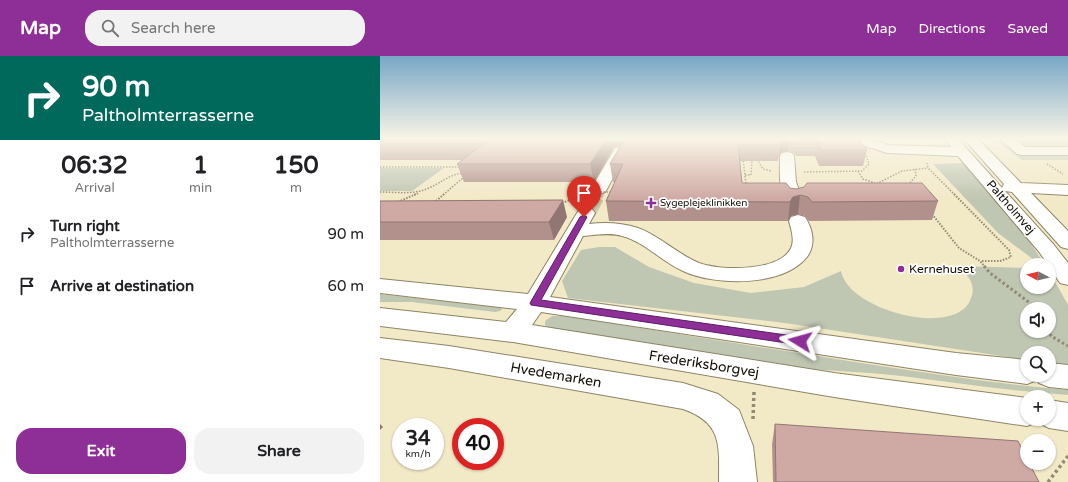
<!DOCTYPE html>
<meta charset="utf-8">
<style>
:root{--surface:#fff;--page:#f2f2f2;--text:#202124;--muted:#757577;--accent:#8e2f98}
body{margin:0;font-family:"Varela Round",sans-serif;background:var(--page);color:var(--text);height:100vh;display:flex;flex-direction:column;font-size:15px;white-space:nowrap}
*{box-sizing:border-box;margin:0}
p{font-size:13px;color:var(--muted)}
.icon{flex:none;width:22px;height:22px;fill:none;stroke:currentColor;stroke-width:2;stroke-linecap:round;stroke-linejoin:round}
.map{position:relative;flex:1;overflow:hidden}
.details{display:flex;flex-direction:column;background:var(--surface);width:380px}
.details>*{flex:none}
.top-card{background:#00695c;color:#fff;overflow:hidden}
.needle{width:26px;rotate:277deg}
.controls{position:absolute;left:640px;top:202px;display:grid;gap:8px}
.controls a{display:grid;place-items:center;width:36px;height:36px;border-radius:50%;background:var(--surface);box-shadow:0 1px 3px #0004;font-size:20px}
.speed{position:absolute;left:12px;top:362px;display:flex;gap:8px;font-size:20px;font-weight:700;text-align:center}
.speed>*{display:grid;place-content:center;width:52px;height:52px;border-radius:50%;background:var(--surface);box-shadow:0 1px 3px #0004;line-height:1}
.speed small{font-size:10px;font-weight:400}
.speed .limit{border:6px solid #d22;background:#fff;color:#111}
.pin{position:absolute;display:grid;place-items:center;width:34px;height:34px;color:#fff;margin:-41px -17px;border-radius:50% 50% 50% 0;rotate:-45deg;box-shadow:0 0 4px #0007}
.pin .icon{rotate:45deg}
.me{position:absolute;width:44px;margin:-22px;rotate:278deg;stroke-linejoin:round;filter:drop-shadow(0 0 3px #0008)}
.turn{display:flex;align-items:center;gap:14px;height:84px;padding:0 16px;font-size:18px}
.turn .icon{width:52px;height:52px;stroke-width:2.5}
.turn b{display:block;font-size:28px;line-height:34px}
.eta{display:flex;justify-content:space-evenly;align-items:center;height:68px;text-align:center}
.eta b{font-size:24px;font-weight:800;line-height:28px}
.button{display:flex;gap:8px;margin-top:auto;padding:8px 16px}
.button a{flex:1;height:46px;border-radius:16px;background:var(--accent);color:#fff;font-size:16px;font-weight:800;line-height:46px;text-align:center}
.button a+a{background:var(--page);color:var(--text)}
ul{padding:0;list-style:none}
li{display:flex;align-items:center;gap:12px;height:52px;padding:0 16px}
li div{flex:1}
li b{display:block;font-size:15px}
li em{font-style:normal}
header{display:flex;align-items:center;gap:24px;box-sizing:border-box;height:56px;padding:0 20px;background:var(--accent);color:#fff}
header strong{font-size:19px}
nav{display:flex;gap:22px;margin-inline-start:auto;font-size:14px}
.search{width:280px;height:36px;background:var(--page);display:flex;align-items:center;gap:10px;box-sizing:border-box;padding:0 14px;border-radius:16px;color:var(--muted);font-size:15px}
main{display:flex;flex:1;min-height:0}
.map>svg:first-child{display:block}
.green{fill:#bfc6b2;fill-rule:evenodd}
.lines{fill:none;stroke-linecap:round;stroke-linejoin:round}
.minor-tunnel-far1{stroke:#d0c8aa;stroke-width:14;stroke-dasharray:14 8;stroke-linecap:butt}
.minor-tunnel{stroke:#d0c8aa;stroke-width:19;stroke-dasharray:19 10;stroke-linecap:butt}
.minor-casing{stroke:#8d8465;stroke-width:2}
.path-far3{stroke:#928b73;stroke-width:1.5;stroke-dasharray:1.5 1.5;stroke-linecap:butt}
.path-far2{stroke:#928b73;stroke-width:2;stroke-dasharray:1.5 1.5;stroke-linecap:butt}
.path-far1{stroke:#928b73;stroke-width:3;stroke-dasharray:2.5 2.5;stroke-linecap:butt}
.path{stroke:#928b73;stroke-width:3.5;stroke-dasharray:3 3;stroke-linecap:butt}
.minor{fill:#fff;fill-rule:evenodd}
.path-bridge-far1{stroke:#928b73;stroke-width:1.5;stroke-dasharray:1.5 1.5;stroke-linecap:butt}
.path-bridge{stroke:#928b73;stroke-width:2;stroke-dasharray:1.5 1.5;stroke-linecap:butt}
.wall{fill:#b2918d}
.shaded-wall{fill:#917673}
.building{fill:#cfa9a4;stroke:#917673}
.route{fill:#8e2f98;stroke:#5c1f63}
.poi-dot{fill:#8e2f98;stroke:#fff;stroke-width:1.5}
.labels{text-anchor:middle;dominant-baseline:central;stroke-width:3.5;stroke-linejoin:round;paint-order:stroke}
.far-poi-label{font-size:10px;fill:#120e04;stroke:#fff;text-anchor:start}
.street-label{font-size:12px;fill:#120e04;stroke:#fff}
.poi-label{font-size:12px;fill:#120e04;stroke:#fff;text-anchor:start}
.near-street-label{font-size:14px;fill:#120e04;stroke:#fff}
</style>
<header>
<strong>Map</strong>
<div class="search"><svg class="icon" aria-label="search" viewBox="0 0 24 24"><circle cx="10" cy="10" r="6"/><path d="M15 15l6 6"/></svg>Search here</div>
<nav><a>Map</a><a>Directions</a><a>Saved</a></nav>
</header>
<main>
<section class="details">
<div class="top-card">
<div class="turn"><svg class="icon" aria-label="right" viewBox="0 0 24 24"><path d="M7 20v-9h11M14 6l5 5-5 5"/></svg><div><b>90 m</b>Paltholmterrasserne</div></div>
</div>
<div class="eta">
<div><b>06:32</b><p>Arrival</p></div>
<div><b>1</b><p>min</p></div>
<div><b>150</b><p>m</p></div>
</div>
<ul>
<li><svg class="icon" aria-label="right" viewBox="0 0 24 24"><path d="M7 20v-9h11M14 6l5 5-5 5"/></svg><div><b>Turn right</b><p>Paltholmterrasserne</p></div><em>90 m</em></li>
<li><svg class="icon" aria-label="arrive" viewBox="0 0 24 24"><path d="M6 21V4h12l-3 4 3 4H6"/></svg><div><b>Arrive at destination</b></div><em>60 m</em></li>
</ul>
<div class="button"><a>Exit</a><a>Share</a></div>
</section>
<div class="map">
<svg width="688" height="426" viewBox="0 0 688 426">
<rect width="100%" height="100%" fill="#f2e9c7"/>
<!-- green -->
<g class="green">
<path d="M688,83V104H642L615,84Z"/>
<path d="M584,107L635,164L665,209H661L618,177L553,108Z"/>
<path d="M0,112H64L32,135H0Z"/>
<path d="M219,191H235L269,211L314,227L371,237L424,231L461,215C468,255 578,283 591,242C594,236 593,228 589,222C586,218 582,214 579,210L647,212V231H669V215L688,249V310L669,307V297H647V304L405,267L188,242L182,225L201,194ZM647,253H669V275H647Z"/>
<path d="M0,238L122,252V253L120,255L115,256L32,246H0Z"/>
<path d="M172,260H185C281,275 378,291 475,306C546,317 617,328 688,334V339C632,335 577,327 522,320C487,316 452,315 416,312L169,272L165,269V265Z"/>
</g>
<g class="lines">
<!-- minor-tunnel-far1 -->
<path class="minor-tunnel-far1" d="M216,139L219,133"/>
<!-- minor-tunnel -->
<path class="minor-tunnel" d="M206,157L216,138"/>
<defs>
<g id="minor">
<path d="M472,83H492L508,89L571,91L565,83H578L622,132L624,128L584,83H598L641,127L688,129V139L651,137L688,175V193L681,191L632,136L625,135L674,189L688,207V229L680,227L660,197L578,100L507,97L473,86Z"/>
<path d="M620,83H635L645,91H688V99H642L637,98Z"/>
<path d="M240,91L245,92L247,95L227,133L225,136L219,138L213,136L211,133L235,92Z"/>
<path d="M407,96L412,97L414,100L416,126L423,145L420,149L414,150L408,149C398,135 400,116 400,100L402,97Z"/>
<path d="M206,152L212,153L215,157L209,168C226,166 242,167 258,172C280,180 297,198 319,207C340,215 400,216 411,192C415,184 411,173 409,165L411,161L418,159L425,161C433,173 436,189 427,201C403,231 335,230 303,215C282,206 265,186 242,180C230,176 215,179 203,180L170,241L576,297L647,304V319H669V307L688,309V333L669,331L659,327L657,324L647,328L576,319L161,256L152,269L454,317L647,342V363H669V344L688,347V375L669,372L657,366L647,370L454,341L133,286L0,270V252L126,266L137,253L0,237V223L148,238L197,157L200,153Z"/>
<path d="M0,282L69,290L303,327L338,338L359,354L373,390L377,426H339C339,390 343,367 303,353L69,312L0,302Z"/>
</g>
</defs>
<!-- minor casing -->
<use href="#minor" class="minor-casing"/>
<!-- path-far3 -->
<g class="path-far3">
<path d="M363,102L366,129"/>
<path d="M377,103L383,113L391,115"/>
<path d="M547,107L548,112L575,139"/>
<path d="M667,108L683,118"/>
<path d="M0,111H81"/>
<path d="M478,115L483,123L495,127"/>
<path d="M424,116L482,115L489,108L486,99"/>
<path d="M365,119H371L372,103"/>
<path d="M494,129L522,115L548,112"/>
<path d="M528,129L536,120L535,113"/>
<path d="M0,136C16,136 34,139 49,132C61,127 70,118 83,117"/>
<path d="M34,139L39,137"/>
<path d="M63,139L85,120"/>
</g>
<!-- path-far2 -->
<g class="path-far2">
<path d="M574,138L629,194L631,201L620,205H601"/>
<path d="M18,146L36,138"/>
<path d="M54,147L64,138"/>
<path d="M552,158L579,192L600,205L605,211"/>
</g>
<!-- path-far1 -->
<g class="path-far1">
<path d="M604,210L610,217L658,253"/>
<path d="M669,273L671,280L688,290"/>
</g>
<!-- path -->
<g class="path">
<path d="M373,363L374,336"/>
<path d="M668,426L688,400"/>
</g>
<!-- minor -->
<use href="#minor" class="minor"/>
<!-- path-bridge-far1 -->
<path class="path-bridge-far1" d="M203,139L212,136H233"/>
<!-- path-bridge -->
<path class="path-bridge" d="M182,147L206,138"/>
</g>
<!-- wall -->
<g class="wall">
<path d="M0,84H479L487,94L483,110H439L435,100H416L413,96L407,95L401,96L399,99L398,105H360L362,127L416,133L558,145L552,164L429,165L425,160L418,158L411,160L408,165H229L226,145L235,126H233L230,108L241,90L234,91L214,126H84L77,108L83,104H0Z"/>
<path d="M0,145L187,161L174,184H0Z"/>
<path d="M395,368L659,426H393L392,388Z"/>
</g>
<!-- shaded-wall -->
<g class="shaded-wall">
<path d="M226,84H239L240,90L234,91L214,126L210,108Z"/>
<path d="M400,84H408L407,95L401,96L399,99Z"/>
<path d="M420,139L418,158L411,160L408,165L410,146L413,141Z"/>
<path d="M183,144L187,161L174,184L169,166Z"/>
<path d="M0,368L3,371L0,374Z"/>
</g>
<!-- building -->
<g class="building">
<path d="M0,84H226L210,108H77L103,88H0Z"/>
<path d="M244,84H400V89H358L362,127H406L410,132L416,133L424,131L427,127H542L558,145L432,146L428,141L420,139L413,141L410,146L226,145L243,108H230Z"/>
<path d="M417,85V84H479L487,94H441L437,85Z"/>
<path d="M183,144L169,166H0V145Z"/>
<path d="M395,368L638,385L647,403V407H649L659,426H396Z"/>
</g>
<!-- sky -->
<linearGradient id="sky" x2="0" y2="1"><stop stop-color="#77a7c6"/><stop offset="0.58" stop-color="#f9f5e6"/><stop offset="1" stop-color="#f9f5e6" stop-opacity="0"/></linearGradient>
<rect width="688" height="143" fill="url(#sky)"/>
<!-- route -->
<path class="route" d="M204,159L207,161L161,244L420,281L424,282L426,285L424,288L420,289L151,249L150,247L200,161Z"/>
<!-- markers -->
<g class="poi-dot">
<path d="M269 141h4v4h4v4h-4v4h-4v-4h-4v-4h4z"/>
<circle cx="521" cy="213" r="4"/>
</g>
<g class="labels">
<!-- far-poi labels -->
<g class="far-poi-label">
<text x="280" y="147">Sygeplejeklinikken</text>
</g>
<!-- street labels -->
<g class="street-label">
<text transform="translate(631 151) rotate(49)">Paltholmvej</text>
</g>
<!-- poi labels -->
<g class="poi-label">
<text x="529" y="213">Kernehuset</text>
</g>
<!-- near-street labels -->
<g class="near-street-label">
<text transform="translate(324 308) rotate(9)">Frederiksborgvej</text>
<text transform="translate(176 319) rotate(10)">Hvedemarken</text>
</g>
</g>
</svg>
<div class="controls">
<a><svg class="needle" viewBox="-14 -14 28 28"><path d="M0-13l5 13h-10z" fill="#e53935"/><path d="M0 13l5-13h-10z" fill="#757577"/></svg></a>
<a><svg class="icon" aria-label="sound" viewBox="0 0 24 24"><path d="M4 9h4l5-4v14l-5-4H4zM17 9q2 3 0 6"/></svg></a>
<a><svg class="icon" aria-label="search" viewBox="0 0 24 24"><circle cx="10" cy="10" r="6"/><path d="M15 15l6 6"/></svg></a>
<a>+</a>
<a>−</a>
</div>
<div class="speed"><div>34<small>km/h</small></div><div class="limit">40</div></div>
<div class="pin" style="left:204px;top:161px;background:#d93025"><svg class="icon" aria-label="arrive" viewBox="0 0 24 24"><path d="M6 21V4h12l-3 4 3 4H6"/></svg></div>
<svg class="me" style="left:420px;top:285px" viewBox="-20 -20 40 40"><path d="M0-17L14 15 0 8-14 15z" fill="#8e2f98" stroke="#fff" stroke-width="4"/></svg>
</div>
</main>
